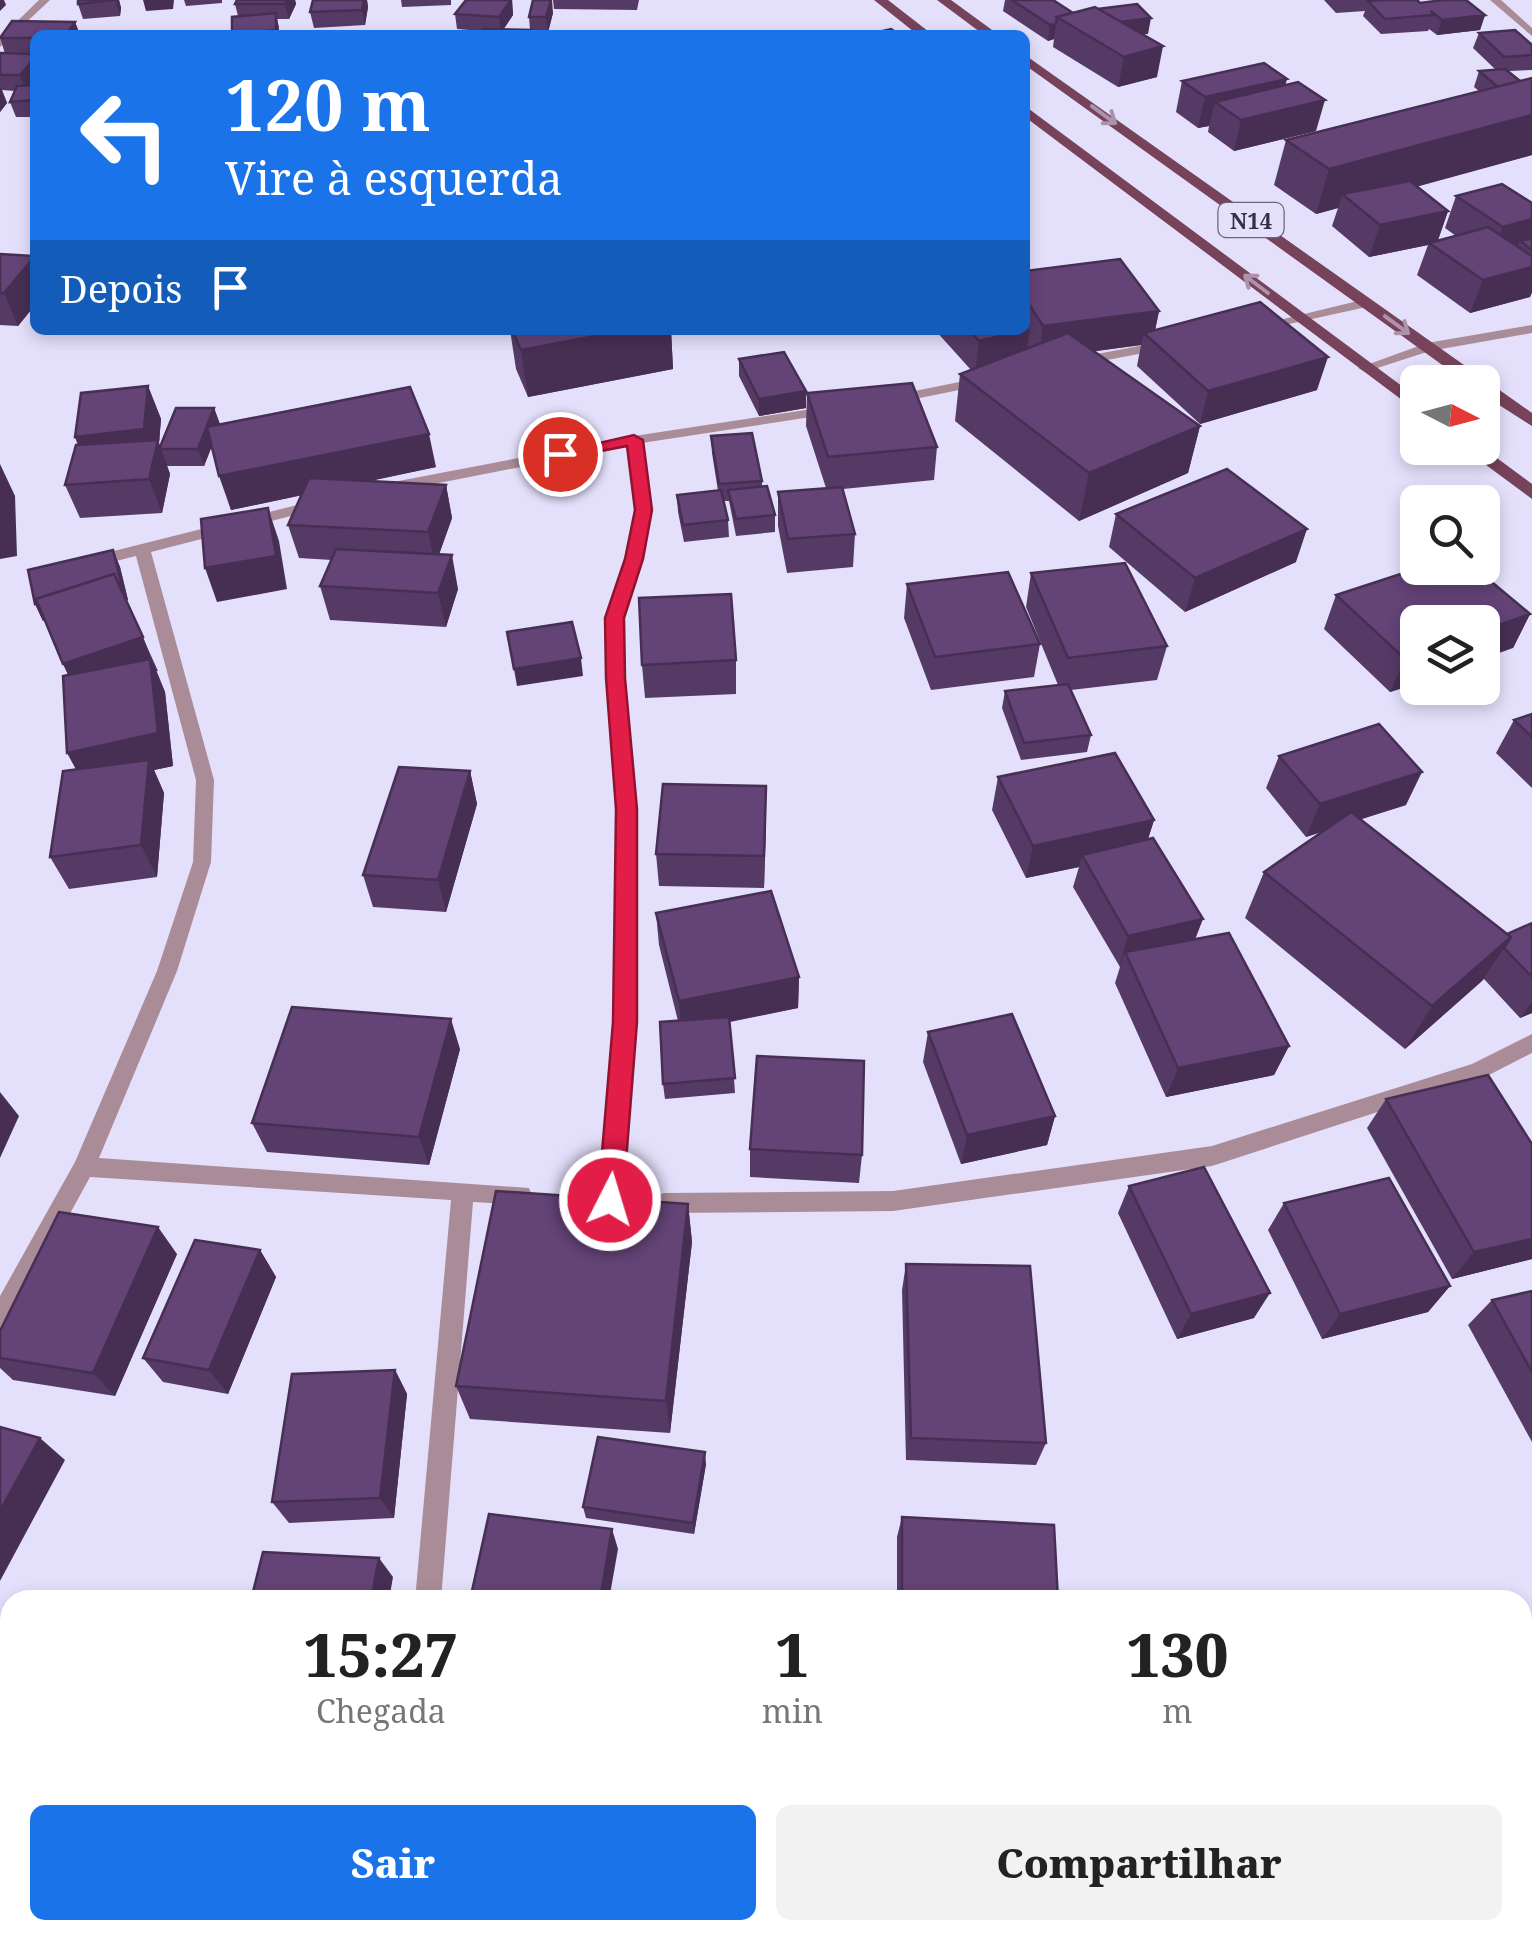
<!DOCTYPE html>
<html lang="pt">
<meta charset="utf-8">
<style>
:root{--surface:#fff;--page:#f2f2f2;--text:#222;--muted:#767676;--accent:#1a73e8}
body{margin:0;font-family:"Noto Serif",serif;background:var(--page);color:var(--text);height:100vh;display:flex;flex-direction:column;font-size:38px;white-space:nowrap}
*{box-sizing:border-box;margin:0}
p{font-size:32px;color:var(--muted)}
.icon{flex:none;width:55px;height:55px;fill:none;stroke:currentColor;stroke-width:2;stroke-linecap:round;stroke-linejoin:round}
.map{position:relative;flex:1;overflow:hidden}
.side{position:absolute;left:0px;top:1590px;width:1532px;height:350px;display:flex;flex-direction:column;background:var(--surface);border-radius:30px 30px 0 0;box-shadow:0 5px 15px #0003}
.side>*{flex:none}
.top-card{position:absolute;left:30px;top:30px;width:1000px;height:305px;border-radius:15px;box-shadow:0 5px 15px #0003;background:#1a73e8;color:#fff;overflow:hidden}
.needle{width:65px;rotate:96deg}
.controls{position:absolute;left:1400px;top:365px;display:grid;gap:20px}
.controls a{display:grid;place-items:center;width:100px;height:100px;border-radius:15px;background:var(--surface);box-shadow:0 5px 15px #0003;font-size:50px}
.pin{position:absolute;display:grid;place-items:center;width:85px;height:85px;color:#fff;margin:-42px;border:5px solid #fff;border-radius:50%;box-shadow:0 2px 10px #0007}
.me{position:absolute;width:110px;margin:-55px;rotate:5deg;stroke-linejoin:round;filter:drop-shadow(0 0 8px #0008)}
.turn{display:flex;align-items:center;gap:35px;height:210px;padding:0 30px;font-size:45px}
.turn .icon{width:130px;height:130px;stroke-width:2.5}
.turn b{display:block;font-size:70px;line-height:85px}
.then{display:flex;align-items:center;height:95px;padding:0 30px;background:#0003;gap:20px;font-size:38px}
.eta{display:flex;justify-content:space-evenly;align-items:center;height:170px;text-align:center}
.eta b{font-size:60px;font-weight:800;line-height:70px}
.action{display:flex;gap:20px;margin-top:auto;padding:20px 30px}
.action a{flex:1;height:115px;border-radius:15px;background:var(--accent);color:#fff;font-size:40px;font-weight:800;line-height:115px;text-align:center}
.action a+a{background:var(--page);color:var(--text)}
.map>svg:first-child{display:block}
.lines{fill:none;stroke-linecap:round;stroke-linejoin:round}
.street{fill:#aa8c98;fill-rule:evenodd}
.primary{fill:#76435a;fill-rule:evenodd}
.wall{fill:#563a66}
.shaded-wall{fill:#462f53}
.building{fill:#644377;stroke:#462f53;stroke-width:2.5}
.oneway{stroke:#ad92ab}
.route{fill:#e11d48;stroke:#92132f;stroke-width:2.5}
.labels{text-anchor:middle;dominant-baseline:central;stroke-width:10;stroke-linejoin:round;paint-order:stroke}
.shield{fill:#e4e0fc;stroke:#69657a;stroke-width:2.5}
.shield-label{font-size:22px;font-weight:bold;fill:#343043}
</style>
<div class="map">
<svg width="1532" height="1940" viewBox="0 0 1532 1940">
<rect width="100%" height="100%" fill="#e4e0fc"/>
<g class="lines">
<!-- street -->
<g class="street">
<path d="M39,0H50L0,47V38Z"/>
<path d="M1490,0H1501L1532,28V36Z"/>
<path d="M1366,299L1373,303L1371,306L1258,331L1251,327Z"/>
<path d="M1532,325V333L1430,351L1365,372L1358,368L1427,343Z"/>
<path d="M1165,341L1172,345L1170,348L1076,366L1069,362L1076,358Z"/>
<path d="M984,377L989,378V384L890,404L883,400L890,396Z"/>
<path d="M832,406L839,410L837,413L642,443L652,510L642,559L623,618L624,678L636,809L635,1022L622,1200L619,1207L611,1210L603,1207L600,1200L615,1022L618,809L606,678L607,618L626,559L636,510L627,446L388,493L380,488L388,483L634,436Z"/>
<path d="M321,499L329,504L326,507L151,552L214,780L211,862L177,971L99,1158L529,1188L532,1195L529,1202L521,1205L473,1202L441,1600H415L451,1200L90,1177L8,1327L0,1330V1296L75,1162L157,971L193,862L196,780L136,556L92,567L84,562L86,558Z"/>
<path d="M1532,1034V1053L1485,1077L1212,1166L893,1211L664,1213L656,1210L653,1203L656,1196L664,1193L893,1191L1212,1146L1472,1064Z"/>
<path d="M364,1930H394L392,1940H362Z"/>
</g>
<!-- primary -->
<g class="primary">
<path d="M874,0H888L933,35H918Z"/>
<path d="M937,0H951L999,35H984Z"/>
<path d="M1025,55L1532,413V426L1482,394V382H1466L1025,65Z"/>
<path d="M1025,106L1418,398V412L1025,117Z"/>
<path d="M1482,447L1532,484V499L1463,448Z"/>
</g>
</g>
<!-- wall -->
<g class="wall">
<path d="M78,0H119L121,8L120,16L83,19L78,4Z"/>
<path d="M184,0H222V3L186,6Z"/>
<path d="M237,0H295L296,4L289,19H277L279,28L238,16L235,4Z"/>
<path d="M313,0H367L368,7L365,25L314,28L310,12Z"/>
<path d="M401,0H451V5L402,7Z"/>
<path d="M512,0L513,15L503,30H530L529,17L553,13L548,32H532L533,35H481L482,31L457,29L455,14Z"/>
<path d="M553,0H639L637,10L554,9Z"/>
<path d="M1005,0H1053L1073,13L1148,34H1142L1157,77L1118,87L1053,47L1054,39L1048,41L1003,11Z"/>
<path d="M1324,0H1417L1420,3L1485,15L1480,30L1437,35L1429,29L1428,31L1381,34L1363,16L1365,11L1336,13Z"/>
<path d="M75,22L80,35H35V54H8L31,85H35V117H16L10,102L15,91L2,90L7,103L0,112V53L5,54L0,37Z"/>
<path d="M1479,33L1532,45V70L1509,71L1520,81L1532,78V155L1417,186L1448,211L1438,240L1456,236L1445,228L1456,196L1532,203V292L1530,297L1470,313L1417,275L1428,245L1369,257L1332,226L1338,208L1316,214L1274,185L1286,140L1479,91L1474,87L1479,71L1496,70L1473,48Z"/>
<path d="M1182,81L1285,85L1316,131L1234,151L1208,132L1209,126L1198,128L1176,112Z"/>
<path d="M0,254L35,256V305L18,326L0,325Z"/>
<path d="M1025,271L1159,311L1155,330L1317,390L1200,424L1137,366L1141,345L1095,351L1200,426L1188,473L1079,521L955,421L960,374L971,370L935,330H1025Z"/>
<path d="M510,330H671L673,369L528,397L516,369Z"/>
<path d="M739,359L806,391V408L759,416L739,376Z"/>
<path d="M148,386L161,419L159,443L160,447L214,408L220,424L436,467L370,481L446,485L452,518L439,554L458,589L446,627L330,620L320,586L332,560L299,558L288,525L302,495L231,510L212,446L204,466H167L170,474L162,513L80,518L65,485L78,445L75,437Z"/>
<path d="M807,393L937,447L934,480L843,489L855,534L853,567L787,573L778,526V492L826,488L806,426Z"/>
<path d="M711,436L762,481V486L775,515V532L736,536L729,501H723L728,520L729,537L684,542L678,512L677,495L718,491L712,453Z"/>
<path d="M1116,514L1296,562L1185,612L1109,547Z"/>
<path d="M113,550L120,567L128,600L126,601L158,671H156L165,692L173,766L154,770L164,793L157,877L69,889L50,857L76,770L68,675L45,621H43L35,604Z"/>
<path d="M1031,573L1167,646L1157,680L1071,690L1091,735L1087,752L1021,760L1002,708L1005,691L1058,685L1026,607Z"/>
<path d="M907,584L1040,644L1034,677L931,690L904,618Z"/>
<path d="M1336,595L1530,614L1513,648L1418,622V683L1390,692L1324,629Z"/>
<path d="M736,660V694L645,698L642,665Z"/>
<path d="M1532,714V788L1496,753L1514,720Z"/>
<path d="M1279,756L1406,805L1360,819L1507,934L1532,923V1013L1520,1018L1484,979L1405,1049L1245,918L1264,872L1323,831L1306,837L1266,788Z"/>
<path d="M470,771L477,804L446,912L373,907L363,875Z"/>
<path d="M998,777L1154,820L1148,839L1195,939L1289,1046L1274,1075L1166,1097L1115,983L1120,967L1073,887L1079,867L1026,878L992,810Z"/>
<path d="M766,818L764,888L659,886L656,854Z"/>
<path d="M656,913L799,977L798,1008L730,1022L735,1093L665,1099L663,1084L678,1021L659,945Z"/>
<path d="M928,1032L1055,1116L1047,1145L961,1164L923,1062Z"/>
<path d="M460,1049L429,1165L267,1152L252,1123Z"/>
<path d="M1386,1099L1532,1259L1452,1279L1367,1128Z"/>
<path d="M750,1149L862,1155L859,1183L750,1177Z"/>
<path d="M1129,1186L1254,1318L1177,1339L1118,1213Z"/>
<path d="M1284,1203L1450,1286L1428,1312L1322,1339L1268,1230Z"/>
<path d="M688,1204L692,1242L670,1433L470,1419L456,1386Z"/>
<path d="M260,1250L276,1277L228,1394L163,1382L143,1358Z"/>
<path d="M177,1254L115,1396L13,1380L0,1368V1331Z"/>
<path d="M906,1264L1046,1443L1036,1465L906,1460L902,1290Z"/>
<path d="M1532,1291V1442L1468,1325L1492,1300Z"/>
<path d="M395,1370L407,1394L394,1518L289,1523L272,1502Z"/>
<path d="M706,1464L694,1534L586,1518L583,1507Z"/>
<path d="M902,1517L1058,1600H897V1537Z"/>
<path d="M945,1930H1141L1142,1940H946Z"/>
<path d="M1173,1930H1387L1388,1940H1293Z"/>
</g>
<!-- shaded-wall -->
<g class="shaded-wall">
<path d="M0,0H4L6,5L0,11Z"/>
<path d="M115,0H119L121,8L120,16Z"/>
<path d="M143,0H174L173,9L146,11Z"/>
<path d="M287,0H295L296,4L289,19L285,4Z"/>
<path d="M364,0H367L368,7L365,25L362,10Z"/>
<path d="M512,0L513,15L501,33L499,17Z"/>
<path d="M552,0L553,13L548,32L546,17Z"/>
<path d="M276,13L280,35H232V34Z"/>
<path d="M1485,15L1480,30L1437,35L1442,20Z"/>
<path d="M1151,18L1148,34L1109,38L1111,23Z"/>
<path d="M75,22L80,35H66Z"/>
<path d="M1056,24L1054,39L1048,41L1050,25Z"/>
<path d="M1163,46L1157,77L1118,87L1124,57Z"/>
<path d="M35,58V81L26,91L20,75Z"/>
<path d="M1287,79L1279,109L1215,102L1209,126L1198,128L1205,97Z"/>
<path d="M1,88L7,103L0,112V89Z"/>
<path d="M1325,100L1316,131L1234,151L1241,120Z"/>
<path d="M1532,115V155L1354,204L1342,194L1338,208L1316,214L1329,169Z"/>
<path d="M1448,211L1437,243H1429L1428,245L1369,257L1380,225Z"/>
<path d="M1532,219V248L1520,240L1515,252L1490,259L1503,227Z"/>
<path d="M35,256V305L18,326L4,293Z"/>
<path d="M1532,266V292L1530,297L1470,313L1483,280Z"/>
<path d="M1159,311L1153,341L1144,333L1141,345L1038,359L1043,326Z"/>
<path d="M1030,329L1025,362L975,374L979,341Z"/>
<path d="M627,330H671L673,369L528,397L521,350Z"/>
<path d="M1328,357L1317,390L1200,424L1208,391Z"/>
<path d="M148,386L161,419L159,443L170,474L162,513L149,479L89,470L75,437Z"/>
<path d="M806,391V408L759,416V399Z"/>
<path d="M214,408L220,425L204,466L198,449Z"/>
<path d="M1200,426L1188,473L1079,521L1089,473Z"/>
<path d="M429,434L436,467L231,510L219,476Z"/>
<path d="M0,464L15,496L17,556L0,559Z"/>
<path d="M446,485L452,518L435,566L428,532Z"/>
<path d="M268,508L279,541L287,589L217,602L205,568Z"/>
<path d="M1307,529L1296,562L1185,612L1195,578Z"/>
<path d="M113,550L120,567L128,600L43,621L35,604Z"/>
<path d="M452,555L458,589L446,627L438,593Z"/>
<path d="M1530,614L1513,648L1482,659V631Z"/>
<path d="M143,637L165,692L173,766L154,770L164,793L157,877L141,845L85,786L67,753L79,697L63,664Z"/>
<path d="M1418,655V683L1390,692L1405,659Z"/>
<path d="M581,658L583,676L517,686L514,669Z"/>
<path d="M470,771L477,804L446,912L438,880Z"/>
<path d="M1422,772L1406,805L1306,837L1320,804Z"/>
<path d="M766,786V818L764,888V856Z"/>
<path d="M1154,820L1144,852L1082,855L1079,867L1026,878L1033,846Z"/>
<path d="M1203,919L1191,950L1125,952L1119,968L1128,936Z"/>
<path d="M1511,937L1482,981L1405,1049L1432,1006Z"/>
<path d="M799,977L798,1008L681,1031L679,1001Z"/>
<path d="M1532,1002V1013L1520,1018Z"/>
<path d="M451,1019L460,1049L429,1165L419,1137Z"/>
<path d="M1289,1046L1274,1075L1166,1097L1178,1068Z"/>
<path d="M0,1092L19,1116L0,1158Z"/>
<path d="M1055,1116L1047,1145L961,1164L967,1135Z"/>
<path d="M688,1204L692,1242L670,1433L666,1401Z"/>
<path d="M158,1227L177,1254L115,1396L93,1373Z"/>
<path d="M1532,1239V1259L1452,1279L1474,1252Z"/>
<path d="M260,1250L276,1277L228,1394L209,1370Z"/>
<path d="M1450,1286L1428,1312L1322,1339L1340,1314Z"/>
<path d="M1270,1293L1254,1318L1177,1339L1191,1314Z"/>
<path d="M395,1370L407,1394L394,1518L380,1498Z"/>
<path d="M40,1438L65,1460L0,1581V1511Z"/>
<path d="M705,1452L706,1464L694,1534L693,1523Z"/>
<path d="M612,1529L618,1549L609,1600H600Z"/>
<path d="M379,1558L393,1577L389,1600H371Z"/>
</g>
<!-- building -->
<g class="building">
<path d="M78,0H115L78,4Z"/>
<path d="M237,0H287L285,4H235Z"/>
<path d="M313,0H364L362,10L310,12Z"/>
<path d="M466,0H511L499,17L455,14Z"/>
<path d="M533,0H551L546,17H529Z"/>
<path d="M1012,0H1053L1073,13L1057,17L1056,24L1050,25Z"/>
<path d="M1383,0H1417L1420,3L1443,0H1466L1485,15L1442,20L1431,11L1433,15L1385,19L1368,1Z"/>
<path d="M1137,4L1151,18L1120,22L1097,9Z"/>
<path d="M1095,7L1163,46L1124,57L1057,17Z"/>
<path d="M276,13V30L232,34V17Z"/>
<path d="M12,21L75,22L66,35H35V38H0Z"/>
<path d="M483,29L532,30L530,35H481Z"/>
<path d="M891,29L900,35H865Z"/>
<path d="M1515,30L1532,45V55L1504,57L1479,33Z"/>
<path d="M0,53L35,54V58L20,75H0Z"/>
<path d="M1264,63L1287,79L1205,97L1182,81Z"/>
<path d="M1505,69L1520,81L1498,87L1479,71Z"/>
<path d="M1532,78V115L1329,169L1286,140Z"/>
<path d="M1298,82L1325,100L1241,120L1215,102Z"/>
<path d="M35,85V100L10,102L17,86Z"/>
<path d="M1410,181L1448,211L1380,225L1342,194Z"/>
<path d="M1502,184L1532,203V219L1503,227L1456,196Z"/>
<path d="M1488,227L1532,256V267L1483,280L1429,243Z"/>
<path d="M1532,239V251L1520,240Z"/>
<path d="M0,254L35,256L4,293H0Z"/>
<path d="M1120,259L1159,311L1043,326L1025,298V271Z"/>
<path d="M1260,302L1328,357L1208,391L1144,333Z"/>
<path d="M512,330H627L521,350Z"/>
<path d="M969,330H1025L979,341Z"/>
<path d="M1068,333L1200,426L1089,473L960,374Z"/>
<path d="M784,352L806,391L759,399L739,359Z"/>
<path d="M912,383L937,447L828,457L807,393Z"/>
<path d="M148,386L144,429L75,437L81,393Z"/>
<path d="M410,387L429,434L219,476L207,427Z"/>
<path d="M176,408H214L198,449H161L160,447Z"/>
<path d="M752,433L762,481L719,484L711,436Z"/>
<path d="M158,440L149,479L65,485L76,445Z"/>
<path d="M1227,469L1307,529L1195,578L1116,514Z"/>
<path d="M309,478L446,485L428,532L288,525Z"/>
<path d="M767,486L775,515L736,519L728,490Z"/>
<path d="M842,487L855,534L788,539L778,492Z"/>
<path d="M721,490L728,520L683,525L677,495Z"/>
<path d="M268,508L276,556L205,568L201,519Z"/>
<path d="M336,549L452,555L438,593L320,586Z"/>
<path d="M113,550L121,583L118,584L114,574L36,599L38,603L35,604L28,570Z"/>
<path d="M1125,563L1167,646L1068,658L1031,573Z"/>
<path d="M1419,568H1475L1530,614L1482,631V622H1418V655L1405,659L1336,595Z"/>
<path d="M1008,572L1040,644L935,657L907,584Z"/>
<path d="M114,574L143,637L63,664L36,599Z"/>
<path d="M731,594L736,660L642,665L639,598Z"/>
<path d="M572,622L581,658L514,669L507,632Z"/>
<path d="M150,659L158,733L67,753L63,676Z"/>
<path d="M1068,684L1091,735L1024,743L1005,691Z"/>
<path d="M1532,714V737L1514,720Z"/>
<path d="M1379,724L1422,772L1320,804L1279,756Z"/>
<path d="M1115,753L1154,820L1033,846L998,777Z"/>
<path d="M149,760L141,845L50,857L63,771Z"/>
<path d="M399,767L470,771L438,880L363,875Z"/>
<path d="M663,784L766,786L764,856L656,854Z"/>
<path d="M1351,812L1511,937L1432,1006L1264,872Z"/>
<path d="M1153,838L1203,919L1128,936L1082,855Z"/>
<path d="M771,891L799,977L679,1001L656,913Z"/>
<path d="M1532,923V977L1504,948L1511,937L1507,934Z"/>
<path d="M1229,933L1289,1046L1178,1068L1125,952Z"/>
<path d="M292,1007L451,1019L419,1137L252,1123Z"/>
<path d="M1012,1014L1055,1116L967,1135L928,1032Z"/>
<path d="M729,1017L735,1078L663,1084L660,1022Z"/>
<path d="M757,1056L864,1061L862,1155L750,1149Z"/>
<path d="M1488,1075L1532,1144V1239L1474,1252L1386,1099Z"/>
<path d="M1204,1167L1270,1293L1191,1314L1129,1186Z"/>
<path d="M1389,1178L1450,1286L1340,1314L1284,1203Z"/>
<path d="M496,1191L688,1204L666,1401L456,1386Z"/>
<path d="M59,1212L158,1227L93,1373L0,1358V1331Z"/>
<path d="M195,1240L260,1250L209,1370L143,1358Z"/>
<path d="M906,1264L1030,1266L1046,1443L911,1438Z"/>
<path d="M1532,1291V1372L1492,1300Z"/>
<path d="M395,1370L380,1498L272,1502L292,1374Z"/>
<path d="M0,1427L40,1438L0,1511Z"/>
<path d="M598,1437L705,1452L693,1523L583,1507Z"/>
<path d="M489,1514L612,1529L600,1600H470Z"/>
<path d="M902,1517L1054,1525L1058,1600H902Z"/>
<path d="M263,1552L379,1558L371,1600H251Z"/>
<path d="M1522,1828L1532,1853V1902L1522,1904Z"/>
<path d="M528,1930H735L734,1940H527Z"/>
<path d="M953,1930H1141L1142,1940H954Z"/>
<path d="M1267,1930H1387L1388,1940Z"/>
</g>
<!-- one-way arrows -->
<defs><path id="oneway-shaft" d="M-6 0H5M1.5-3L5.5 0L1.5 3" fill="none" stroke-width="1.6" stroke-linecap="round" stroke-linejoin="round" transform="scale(2.5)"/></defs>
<g class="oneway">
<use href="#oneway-shaft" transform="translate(1104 115) rotate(36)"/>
<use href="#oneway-shaft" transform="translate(1256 284) rotate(-143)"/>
<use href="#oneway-shaft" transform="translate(1397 325) rotate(36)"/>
</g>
<!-- route -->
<path class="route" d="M634,435L643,440L652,510L643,559L624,618L625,678L637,809V1022L623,1200L619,1208L610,1212L602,1208L598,1200L613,1022L616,809L606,678L605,618L625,559L635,510L627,446L560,459L551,454Z"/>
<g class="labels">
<!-- shield labels -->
<rect class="shield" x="1218.5" y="203" width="65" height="34" rx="8"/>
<g class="shield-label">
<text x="1251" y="220">N14</text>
</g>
</g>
</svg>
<div class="controls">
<a><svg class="needle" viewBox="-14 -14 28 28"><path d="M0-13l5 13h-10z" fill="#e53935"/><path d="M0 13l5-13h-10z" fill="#767676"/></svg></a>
<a><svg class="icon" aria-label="search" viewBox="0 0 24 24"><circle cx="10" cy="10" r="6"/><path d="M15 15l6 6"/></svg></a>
<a><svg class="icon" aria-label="layers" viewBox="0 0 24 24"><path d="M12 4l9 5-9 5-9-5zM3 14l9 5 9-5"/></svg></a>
</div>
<div class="pin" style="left:560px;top:454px;background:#d93025"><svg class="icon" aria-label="arrive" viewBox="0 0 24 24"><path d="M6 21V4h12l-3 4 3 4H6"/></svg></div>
<svg class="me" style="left:610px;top:1200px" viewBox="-20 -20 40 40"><circle r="17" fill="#e11d48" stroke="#fff" stroke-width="3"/><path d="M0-11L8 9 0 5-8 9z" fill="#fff"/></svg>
<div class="top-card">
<div class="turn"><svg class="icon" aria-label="left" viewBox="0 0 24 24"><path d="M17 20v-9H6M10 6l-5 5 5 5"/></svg><div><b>120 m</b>Vire à esquerda</div></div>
<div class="then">Depois<svg class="icon" aria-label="arrive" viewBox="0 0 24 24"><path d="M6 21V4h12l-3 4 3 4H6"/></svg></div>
</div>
<section class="side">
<div class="eta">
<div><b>15:27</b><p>Chegada</p></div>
<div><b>1</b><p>min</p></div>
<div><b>130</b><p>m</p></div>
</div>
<div class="action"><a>Sair</a><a>Compartilhar</a></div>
</section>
</div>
